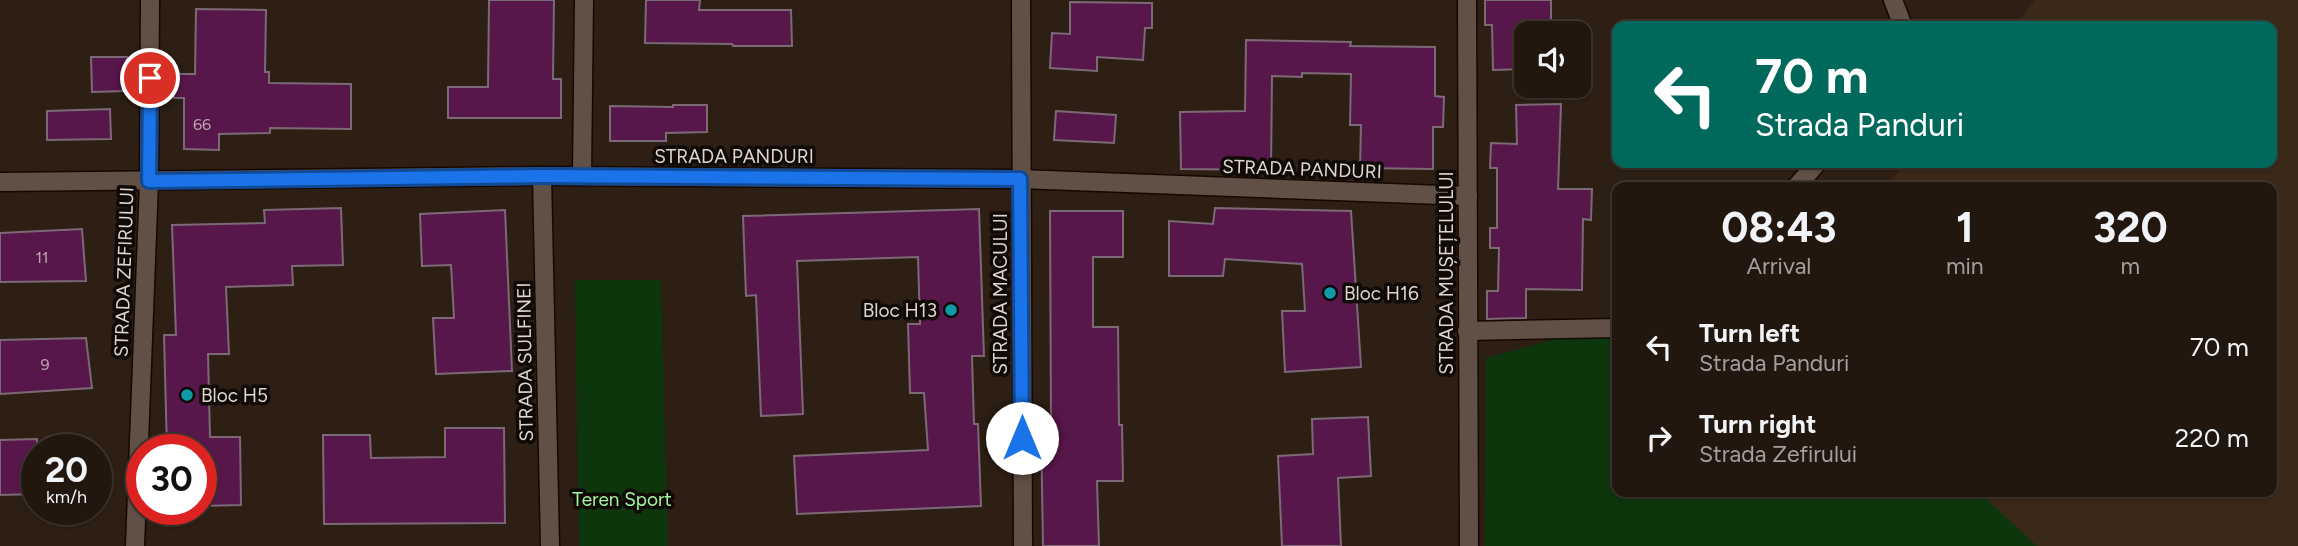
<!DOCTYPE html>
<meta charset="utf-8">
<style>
:root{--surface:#22170f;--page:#2a2018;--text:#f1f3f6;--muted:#a29f9e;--line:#3f362f}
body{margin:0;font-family:Figtree,sans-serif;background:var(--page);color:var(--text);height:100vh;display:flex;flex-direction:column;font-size:26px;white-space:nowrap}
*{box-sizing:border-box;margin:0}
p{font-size:23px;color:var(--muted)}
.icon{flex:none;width:38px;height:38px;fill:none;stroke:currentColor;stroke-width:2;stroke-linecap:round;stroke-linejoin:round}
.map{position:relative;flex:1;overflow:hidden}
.drawer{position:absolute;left:1612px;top:182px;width:665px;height:315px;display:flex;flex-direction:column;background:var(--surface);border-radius:14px;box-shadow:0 2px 5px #0004,0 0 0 2px var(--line)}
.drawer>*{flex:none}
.hud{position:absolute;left:1612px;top:21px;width:665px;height:147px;border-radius:14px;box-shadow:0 2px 5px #0004,0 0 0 2px var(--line);background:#00695c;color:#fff;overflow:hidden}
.controls{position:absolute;left:1514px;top:21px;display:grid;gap:14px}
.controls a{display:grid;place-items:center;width:77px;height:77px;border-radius:14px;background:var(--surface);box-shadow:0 2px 5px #0004,0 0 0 2px var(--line);font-size:35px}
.speed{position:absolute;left:21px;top:434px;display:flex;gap:14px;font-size:35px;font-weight:700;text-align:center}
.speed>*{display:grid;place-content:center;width:91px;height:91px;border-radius:50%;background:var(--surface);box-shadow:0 2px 5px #0004,0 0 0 2px var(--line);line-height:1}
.speed small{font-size:18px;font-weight:400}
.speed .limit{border:10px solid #d22;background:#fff;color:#111}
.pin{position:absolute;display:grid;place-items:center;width:60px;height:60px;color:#fff;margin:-30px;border:4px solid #fff;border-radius:50%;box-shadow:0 2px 7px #0007}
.me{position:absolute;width:77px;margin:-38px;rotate:0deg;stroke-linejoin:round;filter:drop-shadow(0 0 5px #0008)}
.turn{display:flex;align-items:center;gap:24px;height:147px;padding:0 28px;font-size:32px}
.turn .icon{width:91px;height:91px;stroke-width:2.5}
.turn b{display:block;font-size:49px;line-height:60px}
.eta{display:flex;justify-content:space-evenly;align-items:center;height:119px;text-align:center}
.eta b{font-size:42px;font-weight:700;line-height:49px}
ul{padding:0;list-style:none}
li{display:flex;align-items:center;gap:21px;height:91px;padding:0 28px}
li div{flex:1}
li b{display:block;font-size:26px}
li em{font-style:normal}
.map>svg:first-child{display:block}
.built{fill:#3a2819}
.green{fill:#0d360d}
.building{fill:#58174b;stroke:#7b6976;stroke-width:2}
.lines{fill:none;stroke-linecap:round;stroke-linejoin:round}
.minor-casing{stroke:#150802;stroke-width:21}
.minor{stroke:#615045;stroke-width:18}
.route-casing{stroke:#114b97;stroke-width:18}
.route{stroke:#1a73e8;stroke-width:12}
.culture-dot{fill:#0f9aa8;stroke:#100a06;stroke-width:2.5}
.labels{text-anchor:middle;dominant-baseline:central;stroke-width:7;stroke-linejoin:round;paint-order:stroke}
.number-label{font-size:16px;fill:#bda6ad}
.street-label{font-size:19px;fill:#dfd5ce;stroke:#100a06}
.poi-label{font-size:19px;fill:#dfd5ce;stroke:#100a06;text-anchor:start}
.park-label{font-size:19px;fill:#a2f69d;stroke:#100a06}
</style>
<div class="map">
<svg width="2298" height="546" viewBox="0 0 2298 546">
<rect width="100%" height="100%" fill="#2d1f14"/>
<!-- built -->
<path class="built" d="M2035,0H2298V546H1530L1617,492H2272V187H1885L1905,163H2272V26H2014Z"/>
<!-- green -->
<g class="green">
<path d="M575,280H661L668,546H579Z"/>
<path d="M1617,322V492H1979L2037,546H1485L1486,358Z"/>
</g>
<!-- building -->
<g class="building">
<path d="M489,0H554L553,79H561V118H448V87H488Z"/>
<path d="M646,0H700L699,10H791L792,46H733L732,44L645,43Z"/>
<path d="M1485,0H1551V24H1526V69L1493,70L1492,25H1485Z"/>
<path d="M1070,2L1152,3V28H1145L1143,60L1097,57V71L1050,68L1052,33L1070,34Z"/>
<path d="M196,9L266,10L265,72H269V83L351,84V129L270,128V133L219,134V150L184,149V98H174V74H195Z"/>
<path d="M1246,40L1351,42L1350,46L1435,47V96L1444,97L1443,127H1433V169L1360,168L1361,125H1350L1351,74L1302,73V77L1272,76L1271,170L1181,169L1180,112L1245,111Z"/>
<path d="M91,57H127V91L92,92Z"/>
<path d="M1561,104L1558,189H1592L1591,220L1583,219L1582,290L1526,289V318L1487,319V291H1498L1499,248H1490V228H1497V168H1490L1491,143L1517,144L1516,105Z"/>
<path d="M673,105H707V132L666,133V141H610V106L673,107Z"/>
<path d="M110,109L111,139L47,140V111Z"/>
<path d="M1056,111L1116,115L1114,143L1054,140Z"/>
<path d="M341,208L343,265L292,266L293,285L226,287L229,354H208L210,437H240L241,505L201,506V450H167L164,335H176L172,225L265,223L264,210Z"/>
<path d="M1215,208L1351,211L1361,367L1285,372L1282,311H1305L1302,264L1225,259L1223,276H1169V221L1213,224Z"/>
<path d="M979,209L984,356H972L974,424H978L981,506L797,514L794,456L928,450L924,393H910L908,324H920L918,257L797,261L803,414L761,416L756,295L746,296L743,216Z"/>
<path d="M505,210L512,371L436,374L433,318H454L451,265L422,266L420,214Z"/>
<path d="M1050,211H1123V257H1093V327H1118L1119,425H1122L1123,481H1097L1099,546H1043L1041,426H1051Z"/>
<path d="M82,229L86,281L0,282V233Z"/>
<path d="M86,338L92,388L0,394V340Z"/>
<path d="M1368,417L1371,476L1338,478L1341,546H1282L1278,456L1313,454L1312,419Z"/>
<path d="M445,428H504L505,523L324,524L323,435H370L371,458L445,457Z"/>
<path d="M37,439V494L0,495V440Z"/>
</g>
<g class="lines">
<defs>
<g id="minor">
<path d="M1021,0L1023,546"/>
<path d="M1467,0L1469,546"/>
<path d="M1893,0L1903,26"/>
<path d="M542,176L550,546"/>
<path d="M582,176L584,0"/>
<path d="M0,182L542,176L1020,179L1468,196"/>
<path d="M1796,187L1817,163"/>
<path d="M1467,331L1617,328"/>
<path d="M135,546L149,182L150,0"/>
</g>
</defs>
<!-- minor casing -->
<use href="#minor" class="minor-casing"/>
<!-- minor -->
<use href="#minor" class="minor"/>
</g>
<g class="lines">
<defs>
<path id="route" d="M150,78L149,181L542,176L1020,179L1022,438"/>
</defs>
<!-- route casing -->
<use href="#route" class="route-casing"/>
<!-- route -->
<use href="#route" class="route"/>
</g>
<!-- markers -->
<g class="culture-dot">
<circle cx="1330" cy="293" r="7"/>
<circle cx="951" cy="310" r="7"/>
<circle cx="187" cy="395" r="7"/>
</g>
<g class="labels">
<!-- number labels -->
<g class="number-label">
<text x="202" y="124">66</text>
<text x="42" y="257">11</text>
<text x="45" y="364">9</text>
</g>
<!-- street labels -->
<g class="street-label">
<text x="734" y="156">STRADA PANDURI</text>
<text transform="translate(1302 169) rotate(2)">STRADA PANDURI</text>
<text transform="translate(124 272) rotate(-88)">STRADA ZEFIRULUI</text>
<text transform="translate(1446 273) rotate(-90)">STRADA MUȘEȚELULUI</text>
<text transform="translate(1000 294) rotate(-90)">STRADA MACULUI</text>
<text transform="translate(525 362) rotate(-91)">STRADA SULFINEI</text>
</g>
<!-- poi labels -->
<g class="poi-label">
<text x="1344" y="293">Bloc H16</text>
<text x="937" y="310" text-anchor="end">Bloc H13</text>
<text x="201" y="395">Bloc H5</text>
</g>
<!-- park labels -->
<g class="park-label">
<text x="622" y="499">Teren Sport</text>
</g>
</g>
</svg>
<div class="controls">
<a><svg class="icon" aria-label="sound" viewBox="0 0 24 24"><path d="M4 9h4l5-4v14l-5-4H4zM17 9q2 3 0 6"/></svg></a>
</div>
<div class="speed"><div>20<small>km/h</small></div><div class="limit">30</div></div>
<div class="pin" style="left:150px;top:78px;background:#d93025"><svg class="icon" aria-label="arrive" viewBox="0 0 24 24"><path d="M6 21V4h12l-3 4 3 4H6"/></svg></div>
<svg class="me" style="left:1022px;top:438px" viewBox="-20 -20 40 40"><circle r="19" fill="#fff"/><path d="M0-13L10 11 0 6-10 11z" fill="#1a73e8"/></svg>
<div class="hud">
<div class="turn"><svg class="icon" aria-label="left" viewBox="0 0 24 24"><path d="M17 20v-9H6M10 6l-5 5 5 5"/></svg><div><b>70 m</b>Strada Panduri</div></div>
</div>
<section class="drawer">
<div class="eta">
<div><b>08:43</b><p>Arrival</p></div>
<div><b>1</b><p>min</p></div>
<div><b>320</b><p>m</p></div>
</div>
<ul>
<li><svg class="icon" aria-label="left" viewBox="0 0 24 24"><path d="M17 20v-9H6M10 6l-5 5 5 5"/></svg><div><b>Turn left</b><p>Strada Panduri</p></div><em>70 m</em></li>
<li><svg class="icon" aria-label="right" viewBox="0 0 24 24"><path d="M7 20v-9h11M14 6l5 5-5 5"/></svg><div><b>Turn right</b><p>Strada Zefirului</p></div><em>220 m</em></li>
</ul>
</section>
</div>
